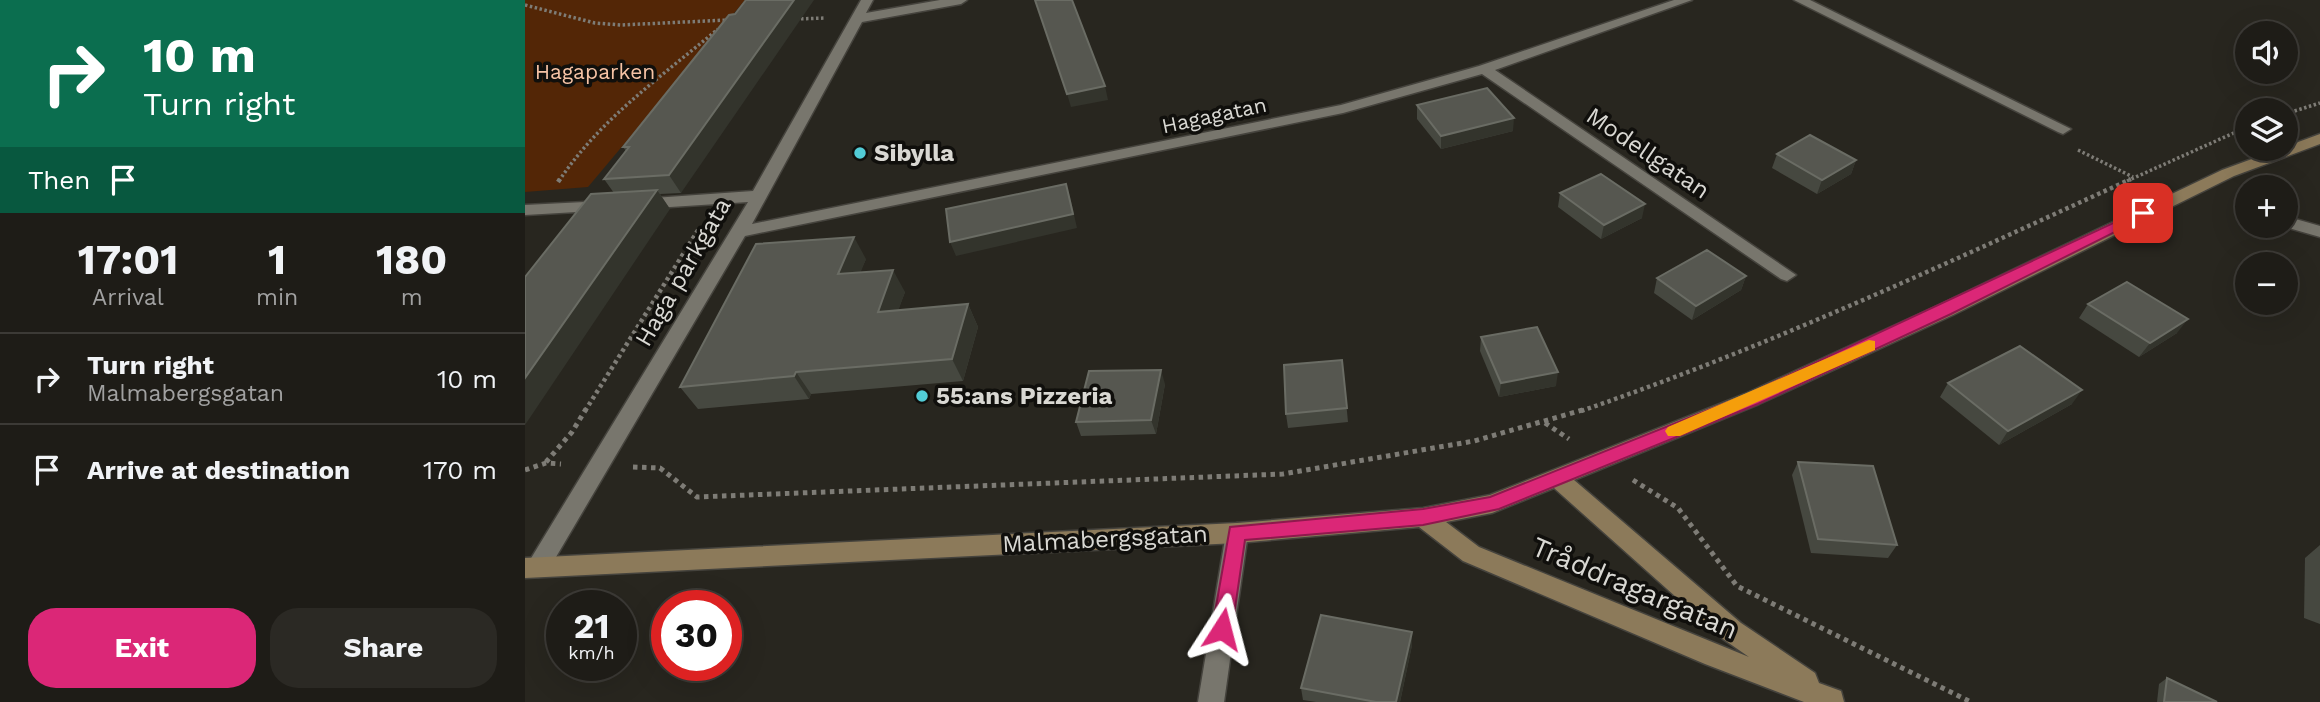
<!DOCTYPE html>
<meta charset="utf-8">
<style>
:root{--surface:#1e1c17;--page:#2b2924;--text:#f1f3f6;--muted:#a1a1a1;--line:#3c3a36;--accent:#db2777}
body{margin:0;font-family:"Work Sans",sans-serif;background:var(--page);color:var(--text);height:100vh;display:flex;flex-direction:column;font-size:26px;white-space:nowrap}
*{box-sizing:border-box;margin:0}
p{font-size:23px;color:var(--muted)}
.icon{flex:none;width:38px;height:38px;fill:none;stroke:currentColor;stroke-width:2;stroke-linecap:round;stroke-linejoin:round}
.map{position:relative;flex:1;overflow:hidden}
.details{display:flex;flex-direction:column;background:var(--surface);width:525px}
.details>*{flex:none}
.guide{background:#0b6e4f;color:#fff;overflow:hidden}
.controls{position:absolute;left:1710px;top:21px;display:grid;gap:14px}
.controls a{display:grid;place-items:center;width:63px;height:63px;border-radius:50%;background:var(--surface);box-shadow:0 7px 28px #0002,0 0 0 2px var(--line);font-size:35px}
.speed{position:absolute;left:21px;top:590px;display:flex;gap:14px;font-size:35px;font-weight:700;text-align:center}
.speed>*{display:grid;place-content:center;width:91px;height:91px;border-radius:50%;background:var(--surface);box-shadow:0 7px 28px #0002,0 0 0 2px var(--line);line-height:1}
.speed small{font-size:18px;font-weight:400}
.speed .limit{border:10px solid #d22;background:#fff;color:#111}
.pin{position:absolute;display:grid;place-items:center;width:60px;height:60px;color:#fff;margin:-30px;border-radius:14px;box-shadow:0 4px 10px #0006}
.me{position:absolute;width:77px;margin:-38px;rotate:9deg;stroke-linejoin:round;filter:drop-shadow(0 0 5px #0008)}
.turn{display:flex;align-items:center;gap:24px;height:147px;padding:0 28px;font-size:32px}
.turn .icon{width:91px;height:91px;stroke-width:2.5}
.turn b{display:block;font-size:49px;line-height:60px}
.then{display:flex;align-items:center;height:66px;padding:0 28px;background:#0003;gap:14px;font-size:26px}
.eta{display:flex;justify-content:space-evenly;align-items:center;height:119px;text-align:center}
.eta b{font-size:42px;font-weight:700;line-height:49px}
.action{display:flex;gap:14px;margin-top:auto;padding:14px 28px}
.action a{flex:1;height:80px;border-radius:28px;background:var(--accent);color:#fff;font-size:28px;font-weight:700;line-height:80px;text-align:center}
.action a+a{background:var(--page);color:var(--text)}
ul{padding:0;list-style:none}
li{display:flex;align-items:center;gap:21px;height:91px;padding:0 28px;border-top:2px solid var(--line)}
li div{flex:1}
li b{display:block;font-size:26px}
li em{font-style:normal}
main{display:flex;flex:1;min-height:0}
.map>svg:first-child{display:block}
.green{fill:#532606}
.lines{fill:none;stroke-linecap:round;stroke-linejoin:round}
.minor-casing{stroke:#45433d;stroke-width:3}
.secondary-casing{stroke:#45433d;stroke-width:3}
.path-far2{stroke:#7e7c76;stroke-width:3.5;stroke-dasharray:2.5 2.5;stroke-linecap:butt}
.path-far1{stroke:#7e7c76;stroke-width:4.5;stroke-dasharray:3.5 3.5;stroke-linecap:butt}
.path{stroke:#7e7c76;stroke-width:5;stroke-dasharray:4.5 4.5;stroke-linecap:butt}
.minor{fill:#78766d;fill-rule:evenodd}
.secondary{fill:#8c7a5a;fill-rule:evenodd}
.wall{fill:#464840}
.shaded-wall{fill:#33342c}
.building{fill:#565750;stroke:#6a6c64;stroke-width:2}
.route{fill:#db2777;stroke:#8e194d;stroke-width:2}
.slow{fill:#f59e0b}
.poi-dot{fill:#52ccd6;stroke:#100f0c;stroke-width:2.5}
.labels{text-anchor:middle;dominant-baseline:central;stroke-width:7;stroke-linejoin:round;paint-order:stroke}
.far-park-label{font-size:21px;fill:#f6c3a5;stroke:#100f0c}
.far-street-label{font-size:21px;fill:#d9d8d3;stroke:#100f0c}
.poi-label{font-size:24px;font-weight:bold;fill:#d9d8d3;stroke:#100f0c;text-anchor:start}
.street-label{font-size:24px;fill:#d9d8d3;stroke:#100f0c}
.near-street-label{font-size:28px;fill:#d9d8d3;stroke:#100f0c}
</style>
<main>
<section class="details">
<div class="guide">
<div class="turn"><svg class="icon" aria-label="right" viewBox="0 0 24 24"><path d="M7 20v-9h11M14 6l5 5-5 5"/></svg><div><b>10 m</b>Turn right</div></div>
<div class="then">Then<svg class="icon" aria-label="arrive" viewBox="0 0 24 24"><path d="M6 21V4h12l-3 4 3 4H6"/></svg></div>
</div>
<div class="eta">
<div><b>17:01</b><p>Arrival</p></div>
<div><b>1</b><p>min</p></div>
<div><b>180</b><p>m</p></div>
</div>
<ul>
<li><svg class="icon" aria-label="right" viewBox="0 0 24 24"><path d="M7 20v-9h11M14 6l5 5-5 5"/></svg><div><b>Turn right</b><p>Malmabergsgatan</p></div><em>10 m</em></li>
<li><svg class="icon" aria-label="arrive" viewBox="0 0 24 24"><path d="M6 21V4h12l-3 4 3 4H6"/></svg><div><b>Arrive at destination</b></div><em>170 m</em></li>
</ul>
<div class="action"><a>Exit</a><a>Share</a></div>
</section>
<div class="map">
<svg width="1795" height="702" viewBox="0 0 1795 702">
<rect width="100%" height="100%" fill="#28261f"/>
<!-- green -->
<path class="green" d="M0,0H220L63,187L0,192Z"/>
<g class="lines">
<defs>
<g id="minor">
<path d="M336,0H348L341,13L415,0H442L436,4L337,22L227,224L816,105L954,66L1149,0H1167L970,70L1271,275L1262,281L1256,279L957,74L818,113L220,236L21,574L13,577L5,574L1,567L5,560L223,202L114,209L106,204L114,199L228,191Z"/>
<path d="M1269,0H1285L1546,129L1538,134L1533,132Z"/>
<path d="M80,201L88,206L86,210L0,215V205Z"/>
<path d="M1760,216L1795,226V237L1757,226H1760Z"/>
<path d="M712,523L720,526L723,533L699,702H673L701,533L704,526Z"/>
</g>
<path id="secondary" d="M1795,134V144L1709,176L1428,315L1234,404L1049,480L1216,623L1290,673L1294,683L1316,691L1319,702H1279L1180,664L938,561L894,527L712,543L0,578V558L712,523L898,508L965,495L1220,394L1414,305L1697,170ZM1029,488L1198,639L1224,657L954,547L921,522L967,513Z"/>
</defs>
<!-- minor casing -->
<use href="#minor" class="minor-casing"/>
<!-- secondary casing -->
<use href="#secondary" class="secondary-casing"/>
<!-- path-far2 -->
<g class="path-far2">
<path d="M0,5L70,23L96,25L203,20"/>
<path d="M271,19L301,18"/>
<path d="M1760,114L1795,103"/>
<path d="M1553,150L1608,177"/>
<path d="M34,181C74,120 137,76 193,29"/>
<path d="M1602,181L1722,127"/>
</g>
<!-- path-far1 -->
<g class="path-far1">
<path d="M33,182L35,179"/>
<path d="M60,411L175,227"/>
<path d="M1056,411C1245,346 1425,262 1606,179"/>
</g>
<!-- path -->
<g class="path">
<path d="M1020,423L1044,439"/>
<path d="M21,462L47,432L61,409"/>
<path d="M108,467L135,468L172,497L758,474L949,441L1061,409"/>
<path d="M0,470L21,463L36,464"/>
<path d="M1108,480L1153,508L1212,586L1446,702"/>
</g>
<!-- minor -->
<use href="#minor" class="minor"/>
<!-- secondary -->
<use href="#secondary" class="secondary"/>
</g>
<!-- wall -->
<g class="wall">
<path d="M204,15L156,193L135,194L145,209L89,193L79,179L101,151L98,147Z"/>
<path d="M892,105L988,131L916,149L892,119Z"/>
<path d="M1252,154L1331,160L1326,174L1292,194L1247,168Z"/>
<path d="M1035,193L1117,218L1076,239L1033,207Z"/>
<path d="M341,259L335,272L380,292L373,310L443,304L453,327L438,381L286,394L284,399L173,409L155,387Z"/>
<path d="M1221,276L1216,290L1167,320L1129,293L1132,278Z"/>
<path d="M1563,304L1652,333L1614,357L1554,318Z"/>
<path d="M956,337L1031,386L974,397L955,351Z"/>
<path d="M817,360L823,422L763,428L761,414Z"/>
<path d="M1423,383L1547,404L1474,445L1415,397Z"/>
<path d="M640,384L631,434L556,436L551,422Z"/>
<path d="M1273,462L1372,545L1363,558L1286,553L1267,475Z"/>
<path d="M1795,545V624L1779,618L1780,558Z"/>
<path d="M887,632V645L875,702H791L778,700L776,688Z"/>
<path d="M1642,678L1692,702H1632L1634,684Z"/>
</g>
<!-- shaded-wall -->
<g class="shaded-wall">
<path d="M269,0H289L156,193L144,175Z"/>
<path d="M580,86L583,100L546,107L542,94Z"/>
<path d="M989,118L988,131L916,149V136Z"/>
<path d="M1331,160L1326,174L1292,194L1297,180Z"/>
<path d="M541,184L545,197L552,228L431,256L425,242Z"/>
<path d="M132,190L145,209L0,425V378Z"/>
<path d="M1120,204L1117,218L1076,239L1079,225Z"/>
<path d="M329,237L341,259L326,296L313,274Z"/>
<path d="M368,270L380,292L365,334L353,312Z"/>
<path d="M1221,276L1216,290L1167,320L1171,306Z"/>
<path d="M443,304L453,327L438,381L427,359Z"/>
<path d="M1663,319L1652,333L1614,357L1625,343Z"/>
<path d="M636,370L640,384L631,434L626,420Z"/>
<path d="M271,372L286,394L284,399L269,376Z"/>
<path d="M1033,372L1031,386L974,397L976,383Z"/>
<path d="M1557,390L1547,404L1474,445L1483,431Z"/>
<path d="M887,632V645L875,702H871Z"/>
</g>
<!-- building -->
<g class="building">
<path d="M221,0H269L144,175L79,179L104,147H98L204,15L210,14Z"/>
<path d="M510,0H547L580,86L542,94Z"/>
<path d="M962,88L989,118L916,136L892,105Z"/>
<path d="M1285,135L1331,160L1297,180L1252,154Z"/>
<path d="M1076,174L1120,204L1079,225L1035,193Z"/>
<path d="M541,184L548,214L425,242L421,209Z"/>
<path d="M132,190L0,378V277L66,194Z"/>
<path d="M329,237L313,274L368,270L353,312L443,304L427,359L271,372L269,376L155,387L231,244Z"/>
<path d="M1182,250L1221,276L1171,306L1132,278Z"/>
<path d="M1602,282L1663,319L1625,343L1563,304Z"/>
<path d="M1012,327L1033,372L976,383L956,337Z"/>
<path d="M1495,346L1557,390L1483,431L1423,383Z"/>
<path d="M817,360L822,408L761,414L759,365Z"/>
<path d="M636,370L626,420L551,422L564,371Z"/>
<path d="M1273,462L1348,466L1372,545L1293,539Z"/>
<path d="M796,615L887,632L871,702H851L776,688Z"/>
<path d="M1642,678L1692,702H1639Z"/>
</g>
<!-- route -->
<path class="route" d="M1618,209L1622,210V216L1426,314L1233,404L974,509L898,525L720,540L707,629L704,636L697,639L690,636L687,629L705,527L898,509L965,497L1221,395Z"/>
<!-- slow -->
<path class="slow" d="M1344,340L1350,341V350L1155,436H1143L1140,431L1143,427Z"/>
<!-- markers -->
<g class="poi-dot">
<circle cx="335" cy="153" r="7"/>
<circle cx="397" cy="396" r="7"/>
</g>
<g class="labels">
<!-- far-park labels -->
<g class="far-park-label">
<text x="70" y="71">Hagaparken</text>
</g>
<!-- far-street labels -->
<g class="far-street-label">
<text transform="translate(689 115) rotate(-12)">Hagagatan</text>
</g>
<!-- poi labels -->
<g class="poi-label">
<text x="349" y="153">Sibylla</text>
<text x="411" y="396">55:ans Pizzeria</text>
</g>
<!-- street labels -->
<g class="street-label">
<text transform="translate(1123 153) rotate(34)">Modellgatan</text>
<text transform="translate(158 272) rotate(-60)">Haga parkgata</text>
<text transform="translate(580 539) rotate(-3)">Malmabergsgatan</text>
</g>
<!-- near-street labels -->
<g class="near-street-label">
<text transform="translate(1110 588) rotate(23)">Tråddragargatan</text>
</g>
</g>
</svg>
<div class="controls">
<a><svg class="icon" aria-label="sound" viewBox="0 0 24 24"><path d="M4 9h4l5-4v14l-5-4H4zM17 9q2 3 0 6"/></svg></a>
<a><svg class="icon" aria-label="layers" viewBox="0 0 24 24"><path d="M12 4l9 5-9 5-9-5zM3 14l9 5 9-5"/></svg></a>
<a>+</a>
<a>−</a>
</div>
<div class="speed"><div>21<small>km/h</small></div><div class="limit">30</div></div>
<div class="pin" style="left:1618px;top:213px;background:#d93025"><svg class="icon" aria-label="arrive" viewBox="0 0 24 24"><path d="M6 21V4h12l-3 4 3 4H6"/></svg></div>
<svg class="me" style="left:697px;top:629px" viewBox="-20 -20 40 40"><path d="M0-17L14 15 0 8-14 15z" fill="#db2777" stroke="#fff" stroke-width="4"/></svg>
</div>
</main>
